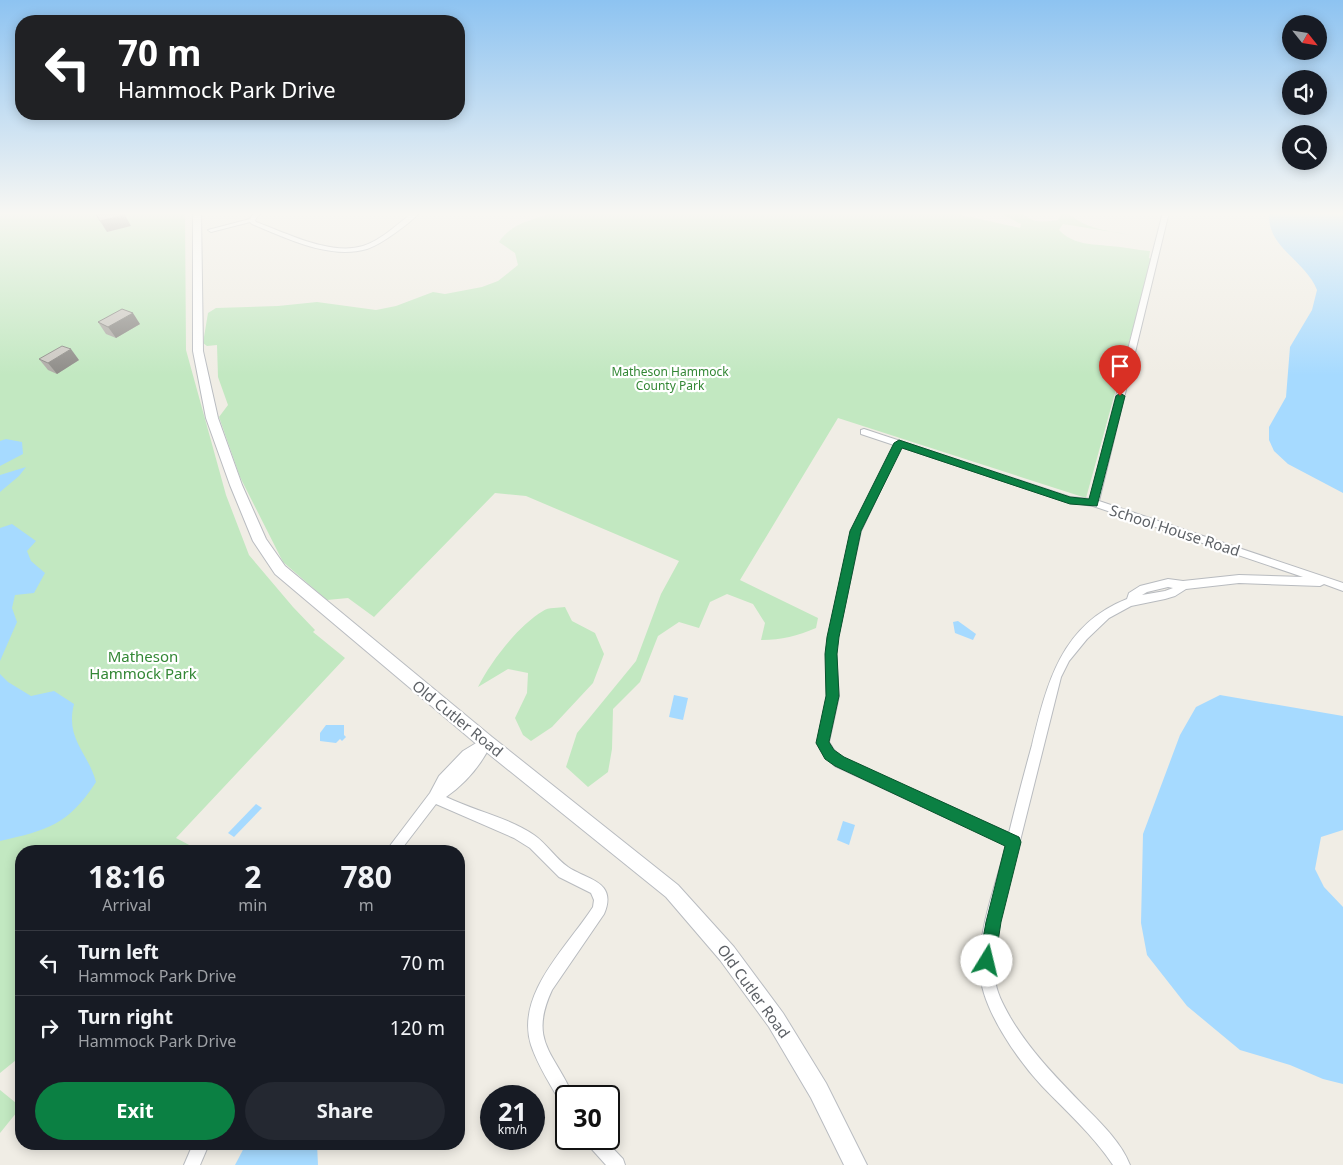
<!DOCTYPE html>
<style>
:root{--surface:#171b24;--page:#242831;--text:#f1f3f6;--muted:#9ea1a6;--line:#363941;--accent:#0b8043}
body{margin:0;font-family:"Noto Sans",sans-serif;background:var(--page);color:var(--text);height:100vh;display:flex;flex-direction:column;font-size:19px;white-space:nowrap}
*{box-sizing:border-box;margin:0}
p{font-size:16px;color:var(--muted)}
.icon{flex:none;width:28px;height:28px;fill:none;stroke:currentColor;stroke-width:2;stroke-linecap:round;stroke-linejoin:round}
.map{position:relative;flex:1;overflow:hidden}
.details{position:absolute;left:15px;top:845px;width:450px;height:305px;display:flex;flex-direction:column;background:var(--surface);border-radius:20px;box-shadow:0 2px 12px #0003}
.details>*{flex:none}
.top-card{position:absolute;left:15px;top:15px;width:450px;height:105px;border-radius:20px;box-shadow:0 2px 12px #0003;background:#202124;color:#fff;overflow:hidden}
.needle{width:32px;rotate:120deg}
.fabs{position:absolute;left:1282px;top:15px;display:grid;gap:10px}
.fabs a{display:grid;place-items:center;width:45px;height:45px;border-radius:50%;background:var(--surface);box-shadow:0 2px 12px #0003;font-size:25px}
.speed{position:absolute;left:480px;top:1085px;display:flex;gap:10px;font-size:25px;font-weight:700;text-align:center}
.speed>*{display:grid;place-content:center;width:65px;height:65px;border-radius:50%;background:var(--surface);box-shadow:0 2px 12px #0003;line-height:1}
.speed small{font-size:12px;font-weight:400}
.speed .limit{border:2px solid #111;border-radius:8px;background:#fff;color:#111}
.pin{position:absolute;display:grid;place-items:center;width:42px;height:42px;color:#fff;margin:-51px -21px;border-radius:50% 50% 50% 0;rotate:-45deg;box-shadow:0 0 5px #0007}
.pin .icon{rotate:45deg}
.me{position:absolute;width:55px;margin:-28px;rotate:9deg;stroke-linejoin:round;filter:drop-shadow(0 0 4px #0008)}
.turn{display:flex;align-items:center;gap:18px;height:105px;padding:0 20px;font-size:22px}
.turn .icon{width:65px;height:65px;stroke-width:2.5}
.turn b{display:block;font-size:35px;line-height:42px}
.eta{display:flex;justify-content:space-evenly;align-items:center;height:85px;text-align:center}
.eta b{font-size:30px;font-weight:700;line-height:35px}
.primary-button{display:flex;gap:10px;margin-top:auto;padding:10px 20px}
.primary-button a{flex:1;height:58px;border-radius:30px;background:var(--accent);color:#fff;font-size:20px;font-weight:700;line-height:58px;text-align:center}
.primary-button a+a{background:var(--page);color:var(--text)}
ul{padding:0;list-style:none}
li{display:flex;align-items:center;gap:15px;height:65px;padding:0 20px;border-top:1px solid var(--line)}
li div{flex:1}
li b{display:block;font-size:19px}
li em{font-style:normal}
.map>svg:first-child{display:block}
.green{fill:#c2e8c1}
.water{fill:#a6daff}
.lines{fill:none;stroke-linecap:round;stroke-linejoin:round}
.minor-casing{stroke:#b8bbbf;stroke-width:2}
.secondary-casing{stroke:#b9bcc1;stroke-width:2}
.minor{fill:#fff;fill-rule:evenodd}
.secondary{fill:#fff;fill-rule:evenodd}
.wall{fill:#afaca7}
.shaded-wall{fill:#8e8c88}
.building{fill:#cbc8c2;stroke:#8e8c88}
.route{fill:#0b8043;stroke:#07532c}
.labels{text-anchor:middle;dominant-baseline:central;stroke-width:4.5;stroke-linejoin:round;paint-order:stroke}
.far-park-label{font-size:12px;fill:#338735;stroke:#fff}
.street-label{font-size:15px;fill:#5d6166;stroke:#fff}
.park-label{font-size:15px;fill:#338735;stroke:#fff}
</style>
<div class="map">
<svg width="1343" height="1165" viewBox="0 0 1343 1165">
<rect width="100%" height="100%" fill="#f0ede5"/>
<!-- green -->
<g class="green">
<path d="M0,212H185L186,350L226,495L249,555L293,607L315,630L313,632L345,658L176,838L193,847L189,851H21V1056L0,1073Z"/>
<path d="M554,212H948L1020,228L1021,224L998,212H1021C1033,224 1042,222 1058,220L1061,212H1072L1069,214C1086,229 1109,231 1131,235L1063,224L1059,230C1074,245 1091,244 1110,246C1124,247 1137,250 1150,251L1149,258L1152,259L1086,498L838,418L740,580L818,618L816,628C797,636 781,640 761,640L765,623L753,604L727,594L710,602L699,628L679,622L658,636L640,682L613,709L612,749L608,772L588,787L566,767L577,733L636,661L661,594L679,561L526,496L495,493L374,617L348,598L327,600L283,562L240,477L219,417L228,405L218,377L217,345L207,346L203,343L208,313L216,308L278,306L317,302L376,310L396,306L433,292L445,294L482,287L498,281L518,265L515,253L499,242C512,222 532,221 554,212Z"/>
<path d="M565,607L572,621L595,633L604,654L593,683L552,727L531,741L523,735L515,718L527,693L528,673L508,669L478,687C491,661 518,626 543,611C548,607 559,608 565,607Z"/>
<path d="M0,1090L21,1107L0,1133Z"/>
</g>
<!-- water -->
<g class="water">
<path d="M1272,212H1343V493L1288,464L1274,451L1269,440V427L1286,397L1290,347L1312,310L1317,290C1306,261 1268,248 1269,215Z"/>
<path d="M6,439L22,442L23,454L0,466V441Z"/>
<path d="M26,467L19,476L0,492V475Z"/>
<path d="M12,524L36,541L27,551L31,561L45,573L34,593L15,595L12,608L17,622L0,661V528Z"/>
<path d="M958,621L976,634L973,640L955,633L953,622Z"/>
<path d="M0,674L8,682L31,696L54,691L74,704C65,739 88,752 96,782C68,825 48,830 0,841Z"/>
<path d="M674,695L688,698L683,720L669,717Z"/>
<path d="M1220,695L1343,716V830L1321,837L1315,869L1324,887L1343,907V1084L1323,1079L1290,1065L1240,1050L1187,1006L1147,955L1141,923L1143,834L1180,735L1196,707Z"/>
<path d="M326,725H344V735L346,737L342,741L340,739L336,743L320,741V733Z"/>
<path d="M256,804L262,808L234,837L228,833Z"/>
<path d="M843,821L855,825L849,845L837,840Z"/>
<path d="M246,1144H317L318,1165H235Z"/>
</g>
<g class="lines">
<defs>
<g id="minor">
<path d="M255,212H261L255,220L256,222C286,233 331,256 363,246C382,240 398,223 414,212H421C408,224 384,243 367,249C329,260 286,238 252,224L250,222L211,232L208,230L250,219Z"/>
<path d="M1163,212H1169L1099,501L1343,583V591L1324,584L1320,586L1239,583L1186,589L1175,596L1165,599L1131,606L1109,618L1087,639L1069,661L1061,677L1001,917C997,937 992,958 995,978C996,992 1003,1004 1010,1017C1030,1051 1056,1077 1083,1105C1100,1122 1121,1142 1130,1165H1113C1093,1135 1067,1112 1042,1086C1017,1059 981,1008 980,971C978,928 996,886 1006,845L835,766L826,758L817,743L827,696L826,654L828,637L851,531L894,445L861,434V430L864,429L1070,497L1090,499ZM901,447L1067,502L1093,506L1303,577L1239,575L1183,581L1168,579L1140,586L1129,593L1127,599C1061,625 1047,683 1032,745C1024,774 1016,804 1009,833L843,758L834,750L829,742L839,696L836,654L838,637L861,531ZM1168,587L1173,588L1165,591L1142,595L1147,592Z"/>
<path d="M486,737L490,738L492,742C482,764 466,783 446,797C475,811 507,817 534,835C547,844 555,858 568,867C587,880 618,881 604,914L552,990C528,1042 555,1053 573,1096H566V1106L561,1103C550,1084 538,1066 531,1045C515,994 568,946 593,907L594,900L591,893L559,877L530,848L514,838L436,804L400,851H386L430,793L439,776L463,751Z"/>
<path d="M586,1139H604L623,1159L625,1165H606L588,1145Z"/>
<path d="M193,1144H209L200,1165H184Z"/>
</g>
<path id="secondary" d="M193,212H201L203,351L218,418L242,485L266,539L285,566L492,737L678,885L734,947L783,1013L826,1083L867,1165H844L811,1098L769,1027L720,960L666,897L480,747L275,574L253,541L230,485L206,418L193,351Z"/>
</defs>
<!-- minor casing -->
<use href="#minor" class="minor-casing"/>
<!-- secondary casing -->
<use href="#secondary" class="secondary-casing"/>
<!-- minor -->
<use href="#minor" class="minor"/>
<!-- secondary -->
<use href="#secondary" class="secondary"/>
</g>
<!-- wall -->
<g class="wall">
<path d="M98,322L140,324L116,338L106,334Z"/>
<path d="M39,359L79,360L57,374L48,370Z"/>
</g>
<!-- shaded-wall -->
<g class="shaded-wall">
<path d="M125,215L131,226L107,232L100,221Z"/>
<path d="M133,313L140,324L116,338L108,327Z"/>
<path d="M71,349L79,360L57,374L48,363Z"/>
</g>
<!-- building -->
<g class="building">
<path d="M95,212H123L125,215L100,221Z"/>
<path d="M122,309L133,313L108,327L98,322Z"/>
<path d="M62,346L71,349L48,363L39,359Z"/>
</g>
<!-- sky -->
<linearGradient id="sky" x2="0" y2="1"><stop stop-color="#8dc3f1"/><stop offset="0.57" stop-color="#f8f7f3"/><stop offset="1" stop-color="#f8f7f3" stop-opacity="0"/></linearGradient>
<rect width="1343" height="375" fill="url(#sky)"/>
<!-- route -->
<path class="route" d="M1120,393L1125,396L1097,506L1070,504L902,448L861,531L839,637L837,654L839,696L829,742L834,750L844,757L1019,837L1021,842L1001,922L995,961L993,967L987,969L981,967L979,961L986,922L1005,846L835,766L825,759L816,743L826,696L825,654L827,637L850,531L894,443L899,440L1070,497L1089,499L1116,396Z"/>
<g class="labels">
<!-- far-park labels -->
<g class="far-park-label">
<text x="670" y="371">Matheson Hammock<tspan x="670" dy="14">County Park</tspan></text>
</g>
<!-- street labels -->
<g class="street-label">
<text transform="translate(1175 530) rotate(18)">School House Road</text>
<text transform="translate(458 718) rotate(39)">Old Cutler Road</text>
<text transform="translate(754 991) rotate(54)">Old Cutler Road</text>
</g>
<!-- park labels -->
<g class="park-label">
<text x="143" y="656">Matheson<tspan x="143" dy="17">Hammock Park</tspan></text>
</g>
</g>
</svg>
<div class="fabs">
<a><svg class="needle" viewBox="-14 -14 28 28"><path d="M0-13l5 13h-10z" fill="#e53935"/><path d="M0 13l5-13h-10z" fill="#9ea1a6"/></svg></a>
<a><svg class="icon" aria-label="sound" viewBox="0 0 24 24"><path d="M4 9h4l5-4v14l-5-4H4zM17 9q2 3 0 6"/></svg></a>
<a><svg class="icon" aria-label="search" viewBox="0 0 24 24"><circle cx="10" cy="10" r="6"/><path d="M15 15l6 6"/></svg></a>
</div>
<div class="speed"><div>21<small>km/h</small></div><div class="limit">30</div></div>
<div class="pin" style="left:1120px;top:396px;background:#d93025"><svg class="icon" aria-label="arrive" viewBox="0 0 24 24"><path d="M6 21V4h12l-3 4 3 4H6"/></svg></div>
<svg class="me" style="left:987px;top:961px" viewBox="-20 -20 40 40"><circle r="19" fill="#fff"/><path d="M0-13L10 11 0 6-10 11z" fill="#0b8043"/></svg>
<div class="top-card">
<div class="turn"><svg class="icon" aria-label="left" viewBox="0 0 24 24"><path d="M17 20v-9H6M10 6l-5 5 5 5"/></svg><div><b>70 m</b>Hammock Park Drive</div></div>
</div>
<section class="details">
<div class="eta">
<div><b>18:16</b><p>Arrival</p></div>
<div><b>2</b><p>min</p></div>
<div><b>780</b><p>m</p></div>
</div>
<ul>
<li><svg class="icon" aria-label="left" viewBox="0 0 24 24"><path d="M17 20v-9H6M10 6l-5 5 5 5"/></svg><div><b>Turn left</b><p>Hammock Park Drive</p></div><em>70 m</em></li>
<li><svg class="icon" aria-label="right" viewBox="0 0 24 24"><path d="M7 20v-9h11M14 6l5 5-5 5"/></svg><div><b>Turn right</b><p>Hammock Park Drive</p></div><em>120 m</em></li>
</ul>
<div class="primary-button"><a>Exit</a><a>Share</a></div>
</section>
</div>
